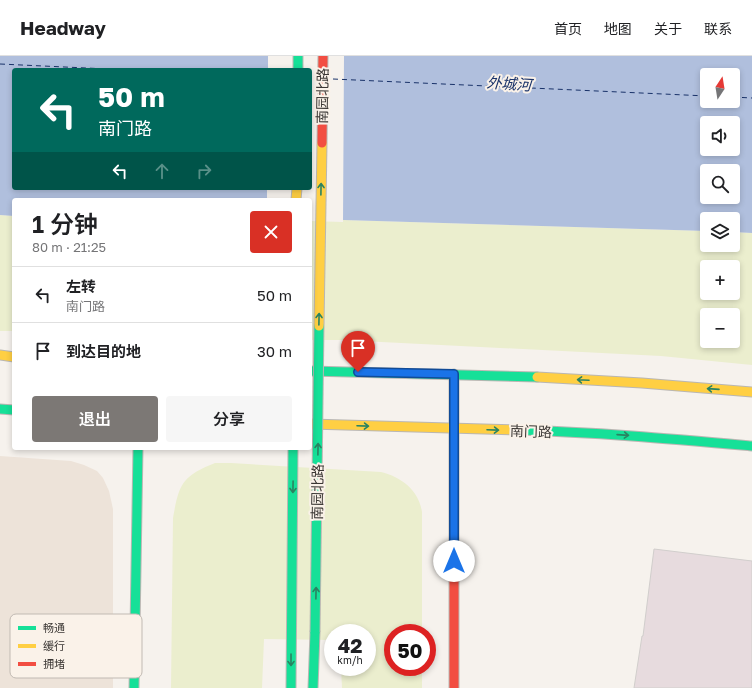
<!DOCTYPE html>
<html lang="zh">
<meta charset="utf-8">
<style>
:root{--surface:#fff;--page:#f6f6f6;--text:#202124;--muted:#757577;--line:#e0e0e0;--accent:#7c7875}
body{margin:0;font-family:"Golos Text","Noto Sans SC",sans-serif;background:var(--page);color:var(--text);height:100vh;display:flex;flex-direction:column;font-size:15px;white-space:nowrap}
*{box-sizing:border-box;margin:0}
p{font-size:13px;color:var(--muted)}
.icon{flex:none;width:22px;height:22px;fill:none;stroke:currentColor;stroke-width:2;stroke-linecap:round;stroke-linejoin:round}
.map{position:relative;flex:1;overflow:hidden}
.side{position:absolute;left:12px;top:142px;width:300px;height:252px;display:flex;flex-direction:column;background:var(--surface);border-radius:4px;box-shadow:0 2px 6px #0003}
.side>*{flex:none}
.guide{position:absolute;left:12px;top:12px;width:300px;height:122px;border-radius:4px;box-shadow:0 2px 6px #0003;background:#00695c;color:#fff;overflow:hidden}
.needle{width:26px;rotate:12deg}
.tools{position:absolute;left:700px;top:12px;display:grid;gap:8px}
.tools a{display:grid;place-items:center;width:40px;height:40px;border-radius:4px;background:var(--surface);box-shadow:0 2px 6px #0003;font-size:20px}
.speed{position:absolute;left:324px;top:568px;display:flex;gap:8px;font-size:20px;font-weight:700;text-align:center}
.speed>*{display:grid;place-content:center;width:52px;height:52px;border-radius:50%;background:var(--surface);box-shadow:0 2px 6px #0003;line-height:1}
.speed small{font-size:10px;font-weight:400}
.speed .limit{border:6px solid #d22;background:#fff;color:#111}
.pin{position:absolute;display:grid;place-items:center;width:34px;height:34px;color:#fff;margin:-41px -17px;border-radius:50% 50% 50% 0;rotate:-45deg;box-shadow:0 0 4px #0007}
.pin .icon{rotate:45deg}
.me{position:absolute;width:44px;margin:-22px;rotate:0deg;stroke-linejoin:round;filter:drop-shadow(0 0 3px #0008)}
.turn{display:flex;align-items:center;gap:14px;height:84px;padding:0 20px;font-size:18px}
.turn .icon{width:52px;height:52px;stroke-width:2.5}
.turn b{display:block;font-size:28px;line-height:34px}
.lanes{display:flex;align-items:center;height:38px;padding:0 20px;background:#0003;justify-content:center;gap:20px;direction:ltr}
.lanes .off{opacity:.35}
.round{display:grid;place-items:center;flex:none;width:42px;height:42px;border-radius:4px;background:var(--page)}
.head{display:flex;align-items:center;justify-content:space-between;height:68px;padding:0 20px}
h1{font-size:24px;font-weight:600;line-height:30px}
.button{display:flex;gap:8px;margin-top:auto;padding:8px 20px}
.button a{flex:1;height:46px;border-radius:4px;background:var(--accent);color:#fff;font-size:16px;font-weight:600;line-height:46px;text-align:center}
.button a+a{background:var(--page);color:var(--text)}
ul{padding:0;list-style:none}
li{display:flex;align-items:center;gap:12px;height:56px;padding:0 20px;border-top:1px solid var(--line)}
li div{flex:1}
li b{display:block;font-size:15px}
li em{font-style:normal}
header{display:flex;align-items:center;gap:24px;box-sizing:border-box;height:56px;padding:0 20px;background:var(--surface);border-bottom:1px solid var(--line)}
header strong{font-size:19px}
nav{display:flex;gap:22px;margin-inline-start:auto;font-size:14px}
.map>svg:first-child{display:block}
.built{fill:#ede3d9}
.green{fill:#ebeece;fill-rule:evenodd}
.water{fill:#b0bfdd;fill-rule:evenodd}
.pier{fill:#f6f2ed}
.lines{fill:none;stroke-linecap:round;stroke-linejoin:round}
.ferry{stroke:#193269;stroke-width:1;stroke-dasharray:5 4;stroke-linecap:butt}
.building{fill:#e7dbde;stroke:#d1cecc}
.fast-casing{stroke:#bab7b3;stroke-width:11}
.slow-casing{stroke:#bab7b3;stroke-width:11}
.jam-casing{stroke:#bab7b3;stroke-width:11}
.fast{stroke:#16e098;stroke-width:9}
.slow{stroke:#ffcf43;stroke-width:9}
.jam{stroke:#f24e42;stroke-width:9}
.fast-bridge-casing{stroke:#bab7b3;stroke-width:11;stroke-linecap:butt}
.slow-bridge-casing{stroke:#bab7b3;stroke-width:11;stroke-linecap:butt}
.jam-bridge-casing{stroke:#bab7b3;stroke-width:11;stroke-linecap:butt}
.fast-bridge{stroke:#16e098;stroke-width:9}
.slow-bridge{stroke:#ffcf43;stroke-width:9}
.jam-bridge{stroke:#f24e42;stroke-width:9}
.oneway{stroke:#2a8361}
.route-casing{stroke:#114b97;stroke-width:10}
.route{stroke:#1a73e8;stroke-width:7}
.labels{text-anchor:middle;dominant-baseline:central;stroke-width:4;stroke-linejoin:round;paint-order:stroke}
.street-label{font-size:14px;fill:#3b3734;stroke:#faf2e9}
.water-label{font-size:15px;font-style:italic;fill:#193269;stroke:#faf2e9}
.key{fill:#faf2e9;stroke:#c1bab3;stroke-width:1}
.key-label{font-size:11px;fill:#3b3734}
</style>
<header>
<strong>Headway</strong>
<nav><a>首页</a><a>地图</a><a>关于</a><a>联系</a></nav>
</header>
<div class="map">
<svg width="752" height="632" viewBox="0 0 752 632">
<rect width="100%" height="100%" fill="#f6f2ed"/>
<!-- built -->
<path class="built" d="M0,400L71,405L84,409L97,415L103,422L109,435L113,453V632H0Z"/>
<!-- green -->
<g class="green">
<path d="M0,159L14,160V275H0Z"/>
<path d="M310,163L707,175V189H733V176L752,177V309L661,300L342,284H310ZM707,211H733V237H707ZM707,259H733V285H707Z"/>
<path d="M215,407H231L381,416C402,421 419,435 422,456V577H393V611H422V632H342L341,611H367V577H333V584L264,583L262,632H171L173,462C179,428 182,420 215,407Z"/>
</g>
<!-- water -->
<path class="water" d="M0,0H752V177L733,176V163H707V175L310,163V144H14V160L0,159ZM14,14H310V132H14ZM707,19H733V45H707ZM707,67H733V93H707ZM707,115H733V141H707Z"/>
<!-- pier -->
<path class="pier" d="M268,0H344L343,166L310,165V144H267V132H310V14H268Z"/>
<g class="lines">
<!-- ferry -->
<g class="ferry">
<path d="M0,8L129,14"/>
<path d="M333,23L707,40"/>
<path d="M733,41L752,42"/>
</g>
</g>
<!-- building -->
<path class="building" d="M654,493L752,505V632H634L642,580H643Z"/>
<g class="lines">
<defs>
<g id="fast">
<path d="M298,0V14"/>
<path d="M310,315L537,321"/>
<path d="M454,318V521"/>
<path d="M0,353L14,354"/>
<path d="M516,374C595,376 673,383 752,390"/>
<path d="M134,632L138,392"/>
<path d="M291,632L293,392"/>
<path d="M313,632L315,576"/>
</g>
<g id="slow">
<path d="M296,144L297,132"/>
<path d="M0,299L14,301"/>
<path d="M537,321L642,327L752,336"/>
<path d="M310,368L516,374"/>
</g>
<path id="jam" d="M454,521V632"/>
</defs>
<!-- fast casing -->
<use href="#fast" class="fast-casing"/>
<!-- slow casing -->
<use href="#slow" class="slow-casing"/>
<!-- jam casing -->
<use href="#jam" class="jam-casing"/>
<!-- fast -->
<use href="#fast" class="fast"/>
<!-- slow -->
<use href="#slow" class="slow"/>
<!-- jam -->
<use href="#jam" class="jam"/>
<defs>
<path id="fast-bridge" d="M315,576L319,270"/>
<path id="slow-bridge" d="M319,270L322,87"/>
<path id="jam-bridge" d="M322,87L323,0"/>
</defs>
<!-- fast-bridge casing -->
<use href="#fast-bridge" class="fast-bridge-casing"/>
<!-- slow-bridge casing -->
<use href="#slow-bridge" class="slow-bridge-casing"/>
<!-- jam-bridge casing -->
<use href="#jam-bridge" class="jam-bridge-casing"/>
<!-- fast-bridge -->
<use href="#fast-bridge" class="fast-bridge"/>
<!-- slow-bridge -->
<use href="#slow-bridge" class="slow-bridge"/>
<!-- jam-bridge -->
<use href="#jam-bridge" class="jam-bridge"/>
</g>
<!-- one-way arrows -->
<defs><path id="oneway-shaft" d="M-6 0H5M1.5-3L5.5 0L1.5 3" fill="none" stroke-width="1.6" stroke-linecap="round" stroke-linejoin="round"/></defs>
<g class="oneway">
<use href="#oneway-shaft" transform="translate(321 133) rotate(-89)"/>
<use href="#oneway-shaft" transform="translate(319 263) rotate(-89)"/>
<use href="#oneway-shaft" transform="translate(583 324) rotate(-177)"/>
<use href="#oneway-shaft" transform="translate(713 333) rotate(-176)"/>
<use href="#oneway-shaft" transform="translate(363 370) rotate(2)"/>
<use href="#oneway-shaft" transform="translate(493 374) rotate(2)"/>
<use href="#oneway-shaft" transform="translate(623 379) rotate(4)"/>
<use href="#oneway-shaft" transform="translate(318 393) rotate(-89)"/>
<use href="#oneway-shaft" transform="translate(293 431) rotate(91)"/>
<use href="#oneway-shaft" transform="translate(316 537) rotate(-89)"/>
<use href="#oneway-shaft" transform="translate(291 604) rotate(90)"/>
</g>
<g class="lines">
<defs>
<path id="route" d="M358,316L454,318V505"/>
</defs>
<!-- route casing -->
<use href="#route" class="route-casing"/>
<!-- route -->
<use href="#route" class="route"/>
</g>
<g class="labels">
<!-- street labels -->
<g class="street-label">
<text transform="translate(322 40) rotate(-89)">南园北路</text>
<text transform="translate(531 375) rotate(2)">南门路</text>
<text transform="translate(317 436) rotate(-89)">南园北路</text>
</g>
<!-- water labels -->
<g class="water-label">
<text transform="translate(509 27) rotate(4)">外城河</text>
</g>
</g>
<!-- legend -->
<rect x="10" y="558" width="132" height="64" rx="6" class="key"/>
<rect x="18" y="570" width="18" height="4" fill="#16e098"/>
<rect x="18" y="588" width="18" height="4" fill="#ffcf43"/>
<rect x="18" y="606" width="18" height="4" fill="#f24e42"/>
<g class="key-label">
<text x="43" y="576">畅通</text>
<text x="43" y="594">缓行</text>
<text x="43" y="612">拥堵</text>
</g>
</svg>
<div class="tools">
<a><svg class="needle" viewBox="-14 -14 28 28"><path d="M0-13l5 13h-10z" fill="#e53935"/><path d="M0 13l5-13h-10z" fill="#757577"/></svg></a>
<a><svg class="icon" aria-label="sound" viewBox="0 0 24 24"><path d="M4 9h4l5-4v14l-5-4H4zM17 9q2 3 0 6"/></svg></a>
<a><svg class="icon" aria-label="search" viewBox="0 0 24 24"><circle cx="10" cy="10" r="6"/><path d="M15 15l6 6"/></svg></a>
<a><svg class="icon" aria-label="layers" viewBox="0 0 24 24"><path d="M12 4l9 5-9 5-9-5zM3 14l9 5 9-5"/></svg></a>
<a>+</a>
<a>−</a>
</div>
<div class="speed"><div>42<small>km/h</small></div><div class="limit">50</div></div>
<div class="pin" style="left:358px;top:316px;background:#d93025"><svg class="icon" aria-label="arrive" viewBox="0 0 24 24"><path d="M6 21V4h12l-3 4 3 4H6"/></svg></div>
<svg class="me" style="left:454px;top:505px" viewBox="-20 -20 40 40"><circle r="19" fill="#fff"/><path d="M0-13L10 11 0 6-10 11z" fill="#1a73e8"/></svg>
<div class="guide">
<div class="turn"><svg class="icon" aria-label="left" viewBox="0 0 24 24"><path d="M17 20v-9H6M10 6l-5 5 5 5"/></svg><div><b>50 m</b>南门路</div></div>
<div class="lanes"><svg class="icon" aria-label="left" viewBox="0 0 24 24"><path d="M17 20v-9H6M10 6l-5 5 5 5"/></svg><svg class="icon off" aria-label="ahead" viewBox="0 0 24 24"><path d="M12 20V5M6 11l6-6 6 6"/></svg><svg class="icon off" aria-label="right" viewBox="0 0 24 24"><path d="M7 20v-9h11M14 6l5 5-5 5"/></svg></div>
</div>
<section class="side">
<div class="head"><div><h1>1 分钟</h1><p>80 m · 21:25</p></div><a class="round" style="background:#d93025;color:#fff"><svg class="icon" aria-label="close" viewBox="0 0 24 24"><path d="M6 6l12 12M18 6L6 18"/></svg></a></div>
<ul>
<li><svg class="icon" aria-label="left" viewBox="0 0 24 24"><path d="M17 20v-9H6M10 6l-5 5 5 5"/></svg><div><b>左转</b><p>南门路</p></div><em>50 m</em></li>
<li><svg class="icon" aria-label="arrive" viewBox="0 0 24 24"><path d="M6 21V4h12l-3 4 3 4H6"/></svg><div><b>到达目的地</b></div><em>30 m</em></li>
</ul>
<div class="button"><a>退出</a><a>分享</a></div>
</section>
</div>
